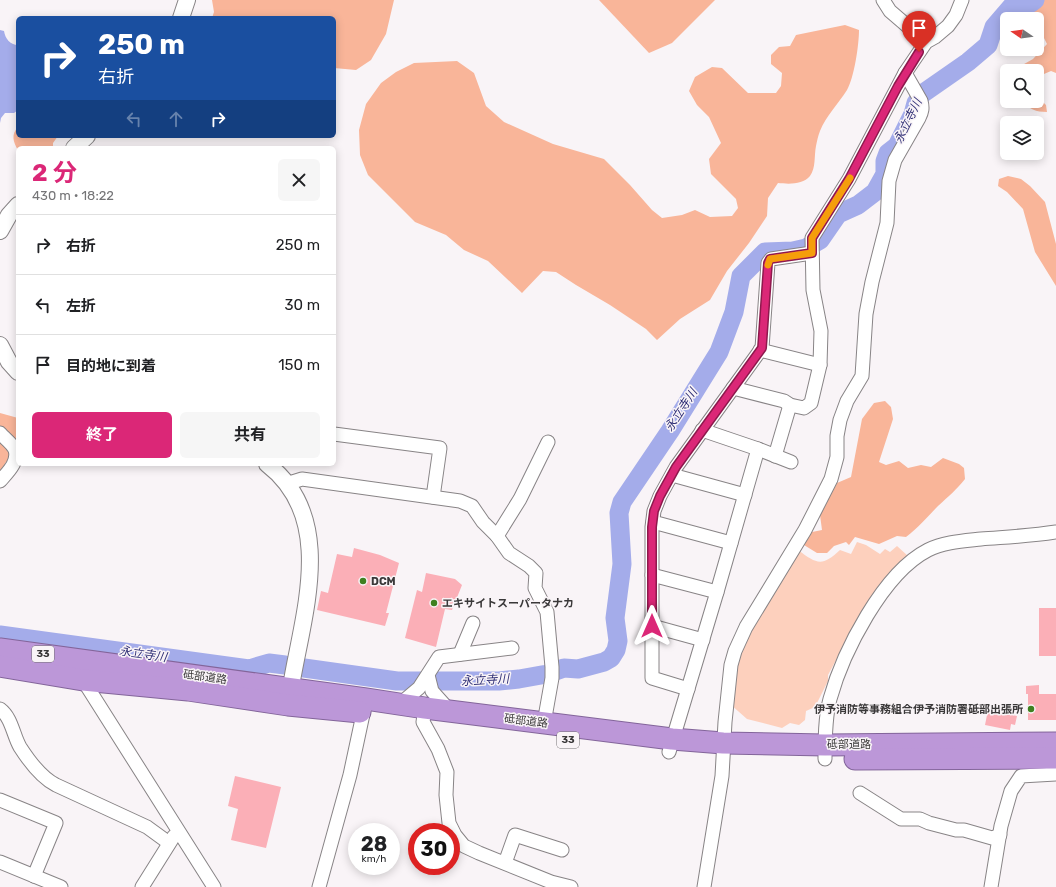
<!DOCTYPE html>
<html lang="ja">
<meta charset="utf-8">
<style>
:root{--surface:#fff;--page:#f6f6f6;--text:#202124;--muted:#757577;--line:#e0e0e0;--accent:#db2777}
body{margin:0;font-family:Rubik,"Noto Sans JP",sans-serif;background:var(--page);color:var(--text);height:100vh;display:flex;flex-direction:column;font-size:15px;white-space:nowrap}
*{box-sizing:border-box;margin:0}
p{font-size:13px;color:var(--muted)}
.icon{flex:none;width:22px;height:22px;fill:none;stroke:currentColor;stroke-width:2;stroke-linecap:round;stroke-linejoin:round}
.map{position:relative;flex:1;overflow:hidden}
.side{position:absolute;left:16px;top:146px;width:320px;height:320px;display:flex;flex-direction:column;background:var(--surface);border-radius:6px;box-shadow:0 2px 10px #0003}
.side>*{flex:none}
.guide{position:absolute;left:16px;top:16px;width:320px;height:122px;border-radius:6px;box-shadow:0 2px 10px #0003;background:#1a4fa0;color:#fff;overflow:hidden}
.needle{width:26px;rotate:283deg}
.buttons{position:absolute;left:1000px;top:12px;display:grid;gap:8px}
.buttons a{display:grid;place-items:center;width:44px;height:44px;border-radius:6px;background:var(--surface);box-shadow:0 2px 10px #0003;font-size:20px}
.speed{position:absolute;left:348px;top:823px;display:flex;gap:8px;font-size:20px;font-weight:700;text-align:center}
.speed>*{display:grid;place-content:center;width:52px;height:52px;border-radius:50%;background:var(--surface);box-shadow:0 2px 10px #0003;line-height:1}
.speed small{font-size:10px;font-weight:400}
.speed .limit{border:6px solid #d22;background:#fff;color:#111}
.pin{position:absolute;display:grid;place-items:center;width:34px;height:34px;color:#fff;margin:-41px -17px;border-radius:50% 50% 50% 0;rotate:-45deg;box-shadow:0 0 4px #0007}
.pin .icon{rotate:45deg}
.me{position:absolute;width:44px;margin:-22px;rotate:0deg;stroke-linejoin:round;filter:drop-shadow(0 0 3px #0008)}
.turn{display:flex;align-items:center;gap:14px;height:84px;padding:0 16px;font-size:18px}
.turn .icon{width:52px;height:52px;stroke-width:2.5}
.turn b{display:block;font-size:28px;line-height:34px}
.lanes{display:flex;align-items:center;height:38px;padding:0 16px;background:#0003;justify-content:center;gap:20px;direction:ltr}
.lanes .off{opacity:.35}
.round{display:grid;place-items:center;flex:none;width:42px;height:42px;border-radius:6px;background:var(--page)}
.headline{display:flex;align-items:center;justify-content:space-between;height:68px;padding:0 16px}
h1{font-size:24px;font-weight:700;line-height:30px;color:var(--accent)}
.primary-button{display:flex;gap:8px;margin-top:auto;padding:8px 16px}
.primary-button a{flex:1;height:46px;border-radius:6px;background:var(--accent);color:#fff;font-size:16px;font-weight:700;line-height:46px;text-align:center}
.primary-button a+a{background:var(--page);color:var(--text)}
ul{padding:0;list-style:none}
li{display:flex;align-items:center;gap:12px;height:60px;padding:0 16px;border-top:1px solid var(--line)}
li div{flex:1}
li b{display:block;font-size:15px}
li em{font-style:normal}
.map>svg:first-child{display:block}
.green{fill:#fdd0bd}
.forest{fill:#f9b599}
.water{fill:#a4acea}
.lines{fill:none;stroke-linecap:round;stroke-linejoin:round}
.river{stroke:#a4acea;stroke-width:19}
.building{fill:#fbafb7}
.minor-casing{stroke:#888486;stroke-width:15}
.tertiary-casing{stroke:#888486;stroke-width:18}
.trunk-casing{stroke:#83659a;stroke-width:23}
.minor{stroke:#fff;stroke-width:13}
.tertiary{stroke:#fff;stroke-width:16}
.trunk{stroke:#bc97d8;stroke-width:21}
.route-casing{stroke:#8e194d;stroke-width:10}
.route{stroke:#db2777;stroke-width:7}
.slow{stroke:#f59e0b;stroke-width:7}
.poi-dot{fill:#3f8020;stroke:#f9f4f7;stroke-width:1.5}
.labels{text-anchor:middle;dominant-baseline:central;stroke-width:3;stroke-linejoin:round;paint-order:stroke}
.shield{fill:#f9f4f7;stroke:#737072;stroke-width:1}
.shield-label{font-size:10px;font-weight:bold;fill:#3a3839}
.poi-label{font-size:11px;font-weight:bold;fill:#3a3839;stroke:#f9f4f7;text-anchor:start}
.street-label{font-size:11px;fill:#3a3839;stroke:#f9f4f7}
.water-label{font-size:12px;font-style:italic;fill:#2f2f76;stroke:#f9f4f7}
</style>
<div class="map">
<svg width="1056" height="887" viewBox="0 0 1056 887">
<rect width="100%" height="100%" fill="#f9f4f7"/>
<!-- green -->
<path class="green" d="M857,542L866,545L880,554L885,549L890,552L897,546L908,556L879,585L857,621L828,675V681L815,707L806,711L805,720L799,725L790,723L782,728L747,719L730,704L737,652L798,550C817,564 822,567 840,550L851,554Z"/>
<!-- forest -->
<g class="forest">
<path d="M212,0H394L386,34L371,60L356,70L334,68V18H212L214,12Z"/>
<path d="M599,0H715L672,43L649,53Z"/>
<path d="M1042,0H1056V73L1051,71L1044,74L1037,85V71H1017V68L1033,59L1047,44L1040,30L1037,19H1032L1021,14L1018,19H1007V36L1000,34L1002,24L1014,8L1042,2Z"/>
<path d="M845,25L859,30C859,45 854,78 847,90C838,104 826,116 820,131C818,136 817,141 816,146C814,156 816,168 810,176C803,185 788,184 778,183L768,198L767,216L749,243L727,271L710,300L680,319L657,340L646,329L610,305L576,285L556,272L543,271L522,293L488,261L464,250L446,235L415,222L368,175L360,155L359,130L366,104L381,83L396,72L414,63L457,61L474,73L486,106L504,122L553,144L604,159L630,185L652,210L662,218L682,215L695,210L710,217L732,216L738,208L736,199L711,174L709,159L721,143L709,117L697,105L689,91L695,77L712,67L722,68L748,93H776L781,86L782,73L771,64V55L779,47L790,46L796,35Z"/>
<path d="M1037,96L1046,105L1047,112C1036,112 1029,109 1022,101H1037Z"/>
<path d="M18,127V136H58L53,143V148H18V150C13,142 11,134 18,127Z"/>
<path d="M1008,176L1021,179L1030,186L1045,202L1056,244V286L1035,252L1023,209L1007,192L998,186L999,179Z"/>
<path d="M885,401L891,407L893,419L879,462L886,465L899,461L908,468L921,465L931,467L943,458L959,464L964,468L965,479C956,490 949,496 938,506C928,516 918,528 906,537L897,536L879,544L855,537L849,545L846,542L834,546L827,553H817L804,545L812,532L822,530L820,515L837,483L851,477L862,419L874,403Z"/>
<path d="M0,413L18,418V451L6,462L0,474Z"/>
</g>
<!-- water -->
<path class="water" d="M0,30L4,31C5,38 10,45 18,45V110L14,113H5L1,118L0,123Z"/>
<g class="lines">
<!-- river -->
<g class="river">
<path d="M0,635L249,669L269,663L285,665"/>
<path d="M304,668L397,681H499L519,679L547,674L564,668L578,669L604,662L611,658L616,650L618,641L615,618L622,564L619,513L622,502L670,431L719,352L734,312L741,276L765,252L793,251L806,248L820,240L838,214L858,205L875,192L885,174V161L888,153L897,146L913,114L916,103L922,94L968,62L988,45L994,27L1012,6L1031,3L1035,0"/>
</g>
</g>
<!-- building -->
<g class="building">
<path d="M354,548L380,555L399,563L386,613H389L385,626L317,610L321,591L328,593L337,554L352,557Z"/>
<path d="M426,573L455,579L462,585L452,610L445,609L436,647L405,638L417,590L422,592Z"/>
<rect x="1039" y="608" width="17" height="48"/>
<path d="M1039,685V694H1056V720H1028V694H1026V686Z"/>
<path d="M988,710L1017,716L1015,725L1011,724L1010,730L985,725Z"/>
<path d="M235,776L281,787L266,848L231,840L238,809L228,806Z"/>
</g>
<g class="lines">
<defs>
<g id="minor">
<path d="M883,0L890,11L926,42"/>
<path d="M760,350L820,365"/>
<path d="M733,388L784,401L790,405L804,408L811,403L820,365L821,331L813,290L812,238L849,179L905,73L926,42L935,37L948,26L956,15L962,0"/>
<path d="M702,430L758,449L791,462"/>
<path d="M0,433C4,438 13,444 15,450C19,462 7,473 0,481"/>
<path d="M334,434L440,448L433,497"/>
<path d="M775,456L790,405"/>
<path d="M672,475L745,495"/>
<path d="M286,484L302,479L460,501L472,506L483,522L497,536L509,553L529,566L536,573L535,588L547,612L552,667V678L544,723"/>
<path d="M653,522L731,543"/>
<path d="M497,536L520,499L548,442"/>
<path d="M652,575L717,592"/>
<path d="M652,626L703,640"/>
<path d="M460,654L473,623"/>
<path d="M428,675L432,691L450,711"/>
<path d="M84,677L83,680L214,887"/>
<path d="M688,689L652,678V527L654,511L660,496L676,467L762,348L768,263L771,259L812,253"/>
<path d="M400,704L419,688L439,657L512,648"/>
<path d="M425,708L423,722L438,749L447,772L446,795L449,823L455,835L464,846L479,853L551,882L571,887"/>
<path d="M0,709C12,718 13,735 20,747C29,761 42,778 56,785L147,827L169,843"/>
<path d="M669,752L717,592L758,449"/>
<path d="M825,759C825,740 825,717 830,699C843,652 883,573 928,550C944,542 963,541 981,539C1006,537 1031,536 1056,532"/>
<path d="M860,793L901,819H920L929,823L956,830H964L992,838L1000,835"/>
<path d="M0,800L56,823L34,876"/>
<path d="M0,862L61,887"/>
<path d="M505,863L515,835L562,850"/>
<path d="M142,887L174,836"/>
<path d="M319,887L350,775L365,705"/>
<path d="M704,887L722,776L725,722L731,665L735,651L746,627L805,530L831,479L837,457V436L840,420L847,401L862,376L866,314L872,282L887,223L889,181L895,160L919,118C922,112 923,108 921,101L905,73"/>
<path d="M991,887L1001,826L1011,791L1021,776L1056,774"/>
</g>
<g id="tertiary">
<path d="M181,18L187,0"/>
<path d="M74,148L87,136"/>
<path d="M0,231L9,215L18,205"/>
<path d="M0,345L9,362L18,372"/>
<path d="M267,464C341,521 299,624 289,699"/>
</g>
<g id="trunk">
<path d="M0,649L366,699L425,708L672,739L723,743L825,745L1056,743"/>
<path d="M0,666L83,680L188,690L288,705L360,712"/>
<path d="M855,759L1056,758"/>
</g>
</defs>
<!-- minor casing -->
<use href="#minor" class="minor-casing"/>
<!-- tertiary casing -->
<use href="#tertiary" class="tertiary-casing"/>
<!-- trunk casing -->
<use href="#trunk" class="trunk-casing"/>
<!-- minor -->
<use href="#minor" class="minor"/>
<!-- tertiary -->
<use href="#tertiary" class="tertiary"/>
<!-- trunk -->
<use href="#trunk" class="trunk"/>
</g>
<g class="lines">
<defs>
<path id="route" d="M652,626V527L654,511L660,496L676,467L762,348L768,263L770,259L812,253V238L849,179L898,86L919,52"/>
</defs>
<!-- route casing -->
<use href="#route" class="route-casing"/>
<!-- route -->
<use href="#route" class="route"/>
<!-- slow -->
<path class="slow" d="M768,265L770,259L812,253V238L850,178"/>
</g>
<!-- markers -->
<g class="poi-dot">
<circle cx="363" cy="581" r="4"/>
<circle cx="434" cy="603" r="4"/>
<circle cx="1031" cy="709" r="4"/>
</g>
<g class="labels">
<!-- shield labels -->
<g class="shield">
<rect x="32" y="646" width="22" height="16" rx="3"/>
<rect x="557" y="732" width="22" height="16" rx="3"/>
</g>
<g class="shield-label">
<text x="43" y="654">33</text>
<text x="568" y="740">33</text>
</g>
<!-- poi labels -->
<g class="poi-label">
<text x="371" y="581">DCM</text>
<text x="442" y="603">エキサイトスーパータナカ</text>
<text x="1023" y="709" text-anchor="end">伊予消防等事務組合伊予消防署砥部出張所</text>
</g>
<!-- street labels -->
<g class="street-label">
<text transform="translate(205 677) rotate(8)">砥部道路</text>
<text transform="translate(526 721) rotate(7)">砥部道路</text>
<text x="849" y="744">砥部道路</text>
</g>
<!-- water labels -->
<g class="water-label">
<text transform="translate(908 121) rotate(-64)">永立寺川</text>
<text transform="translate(681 410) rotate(-57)">永立寺川</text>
<text transform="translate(143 654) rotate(8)">永立寺川</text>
<text transform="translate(485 680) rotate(-3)">永立寺川</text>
</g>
</g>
</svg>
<div class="buttons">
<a><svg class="needle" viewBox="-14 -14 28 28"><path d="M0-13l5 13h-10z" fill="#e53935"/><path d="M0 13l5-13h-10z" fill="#757577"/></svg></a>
<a><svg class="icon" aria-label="search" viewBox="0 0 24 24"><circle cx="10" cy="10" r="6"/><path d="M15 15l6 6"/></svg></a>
<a><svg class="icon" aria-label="layers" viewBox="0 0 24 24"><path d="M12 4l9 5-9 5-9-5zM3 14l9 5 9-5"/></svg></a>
</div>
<div class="speed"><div>28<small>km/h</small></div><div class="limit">30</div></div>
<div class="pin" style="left:919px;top:52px;background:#d93025"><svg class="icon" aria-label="arrive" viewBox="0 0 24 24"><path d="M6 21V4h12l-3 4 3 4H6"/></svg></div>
<svg class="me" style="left:652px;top:626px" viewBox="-20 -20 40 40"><path d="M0-17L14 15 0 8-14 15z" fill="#db2777" stroke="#fff" stroke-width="4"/></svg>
<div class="guide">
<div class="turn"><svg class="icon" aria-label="right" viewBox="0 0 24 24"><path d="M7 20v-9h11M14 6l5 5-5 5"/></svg><div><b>250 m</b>右折</div></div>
<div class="lanes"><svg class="icon off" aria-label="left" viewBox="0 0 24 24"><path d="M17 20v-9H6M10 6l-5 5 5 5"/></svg><svg class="icon off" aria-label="ahead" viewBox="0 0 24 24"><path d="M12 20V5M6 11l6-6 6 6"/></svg><svg class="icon" aria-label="right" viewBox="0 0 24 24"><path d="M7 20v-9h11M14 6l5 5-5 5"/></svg></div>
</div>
<section class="side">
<div class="headline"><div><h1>2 分</h1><p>430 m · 18:22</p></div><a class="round"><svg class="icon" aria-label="close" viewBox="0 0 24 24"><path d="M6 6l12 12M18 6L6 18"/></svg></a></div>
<ul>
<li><svg class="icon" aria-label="right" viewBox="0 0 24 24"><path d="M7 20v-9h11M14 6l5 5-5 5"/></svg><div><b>右折</b></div><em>250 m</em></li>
<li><svg class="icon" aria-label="left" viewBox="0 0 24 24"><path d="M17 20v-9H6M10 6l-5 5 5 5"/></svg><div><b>左折</b></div><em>30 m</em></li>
<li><svg class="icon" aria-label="arrive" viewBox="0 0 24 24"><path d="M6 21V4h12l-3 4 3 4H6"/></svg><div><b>目的地に到着</b></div><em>150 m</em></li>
</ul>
<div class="primary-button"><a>終了</a><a>共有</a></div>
</section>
</div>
